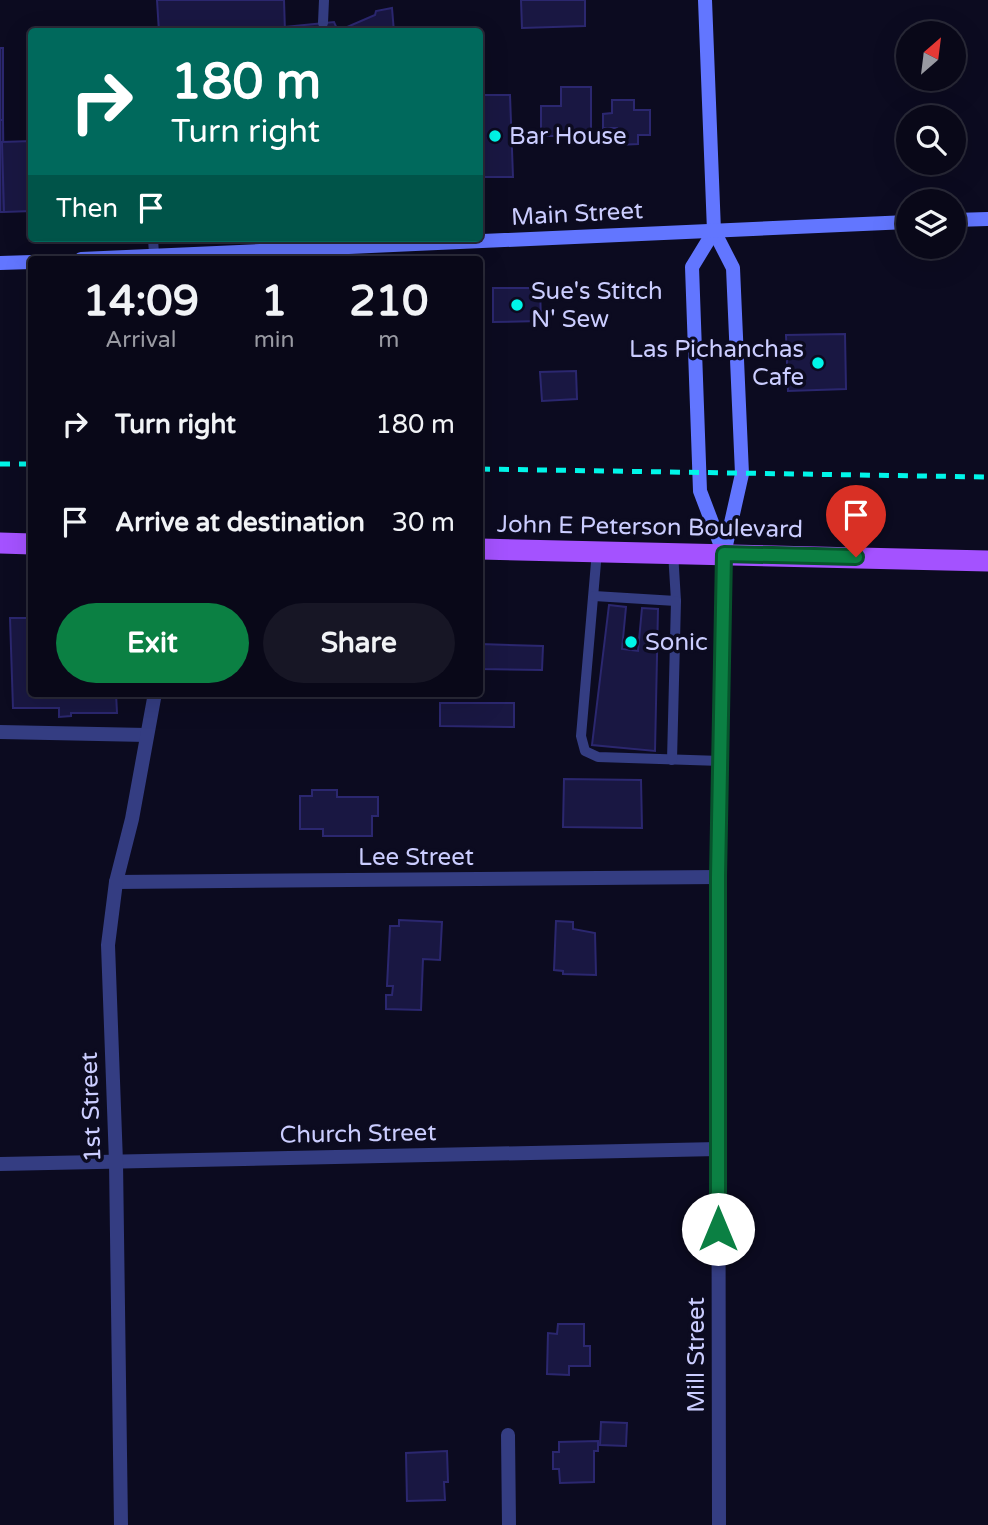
<!DOCTYPE html>
<style>
:root{--surface:#090818;--page:#171625;--text:#f1f3f6;--muted:#999aa2;--line:#292937;--accent:#0b8043}
body{margin:0;font-family:"Varela Round",sans-serif;background:var(--page);color:var(--text);height:100vh;display:flex;flex-direction:column;font-size:26px;white-space:nowrap}
*{box-sizing:border-box;margin:0}
p{font-size:23px;color:var(--muted)}
.icon{flex:none;width:38px;height:38px;fill:none;stroke:currentColor;stroke-width:2;stroke-linecap:round;stroke-linejoin:round}
.map{position:relative;flex:1;overflow:hidden}
.drawer{position:absolute;left:28px;top:256px;width:455px;height:441px;display:flex;flex-direction:column;background:var(--surface);border-radius:7px;box-shadow:0 7px 28px #0002,0 0 0 2px var(--line)}
.drawer>*{flex:none}
.top-card{position:absolute;left:28px;top:28px;width:455px;height:214px;border-radius:7px;box-shadow:0 7px 28px #0002,0 0 0 2px var(--line);background:#00695c;color:#fff;overflow:hidden}
.needle{width:46px;rotate:28deg}
.tools{position:absolute;left:896px;top:21px;display:grid;gap:14px}
.tools a{display:grid;place-items:center;width:70px;height:70px;border-radius:50%;background:var(--surface);box-shadow:0 7px 28px #0002,0 0 0 2px var(--line);font-size:35px}
.pin{position:absolute;display:grid;place-items:center;width:60px;height:60px;color:#fff;margin:-72px -30px;border-radius:50% 50% 50% 0;rotate:-45deg;box-shadow:0 0 7px #0007}
.pin .icon{rotate:45deg}
.me{position:absolute;width:77px;margin:-38px;rotate:0deg;stroke-linejoin:round;filter:drop-shadow(0 0 5px #0008)}
.turn{display:flex;align-items:center;gap:24px;height:147px;padding:0 28px;font-size:32px}
.turn .icon{width:91px;height:91px;stroke-width:2.5}
.turn b{display:block;font-size:49px;line-height:60px}
.then{display:flex;align-items:center;height:66px;padding:0 28px;background:#0003;gap:14px;font-size:26px}
.eta{display:flex;justify-content:space-evenly;align-items:center;height:119px;text-align:center}
.eta b{font-size:42px;font-weight:700;line-height:49px}
.primary-button{display:flex;gap:14px;margin-top:auto;padding:14px 28px}
.primary-button a{flex:1;height:80px;border-radius:42px;background:var(--accent);color:#fff;font-size:28px;font-weight:700;line-height:80px;text-align:center}
.primary-button a+a{background:var(--page);color:var(--text)}
ul{padding:0;list-style:none}
li{display:flex;align-items:center;gap:21px;height:98px;padding:0 28px}
li div{flex:1}
li b{display:block;font-size:26px}
li em{font-style:normal}
.map>svg:first-child{display:block}
.building{fill:#191742;stroke:#2b276f;stroke-width:2}
.lines{fill:none;stroke-linecap:round;stroke-linejoin:round}
.lane{stroke:#343d82;stroke-width:10}
.street{stroke:#343d82;stroke-width:14}
.secondary{stroke:#6276ff;stroke-width:14}
.primary{stroke:#a452ff;stroke-width:21}
.rail{stroke:#00f6e9;stroke-width:5;stroke-dasharray:10 9;stroke-linecap:butt}
.route-casing{stroke:#07532c;stroke-width:18}
.route{stroke:#0b8043;stroke-width:12}
.poi-dot{fill:#00f6e9;stroke:#0c0b20;stroke-width:2.5}
.labels{text-anchor:middle;dominant-baseline:central;stroke-width:7;stroke-linejoin:round;paint-order:stroke}
.poi-label{font-size:24px;fill:#cbcdff;stroke:#0c0b20;text-anchor:start}
.street-label{font-size:24px;fill:#cbcdff;stroke:#0c0b20}
</style>
<div class="map">
<svg width="988" height="1525" viewBox="0 0 988 1525">
<rect width="100%" height="100%" fill="#0c0b20"/>
<!-- building -->
<g class="building">
<path d="M157,0H284L285,32H159Z"/>
<path d="M521,0H585V26L522,28Z"/>
<path d="M392,8L394,32H285V27L334,22L338,31L375,15L376,11Z"/>
<rect x="0" y="48" width="3" height="72"/>
<path d="M561,87H591V136H541V106H561Z"/>
<path d="M480,95H510L513,177H480Z"/>
<path d="M612,100H634V110H650V135H638V144L618,145L617,128H603V114L612,113Z"/>
<path d="M0,120H3L4,212H0Z"/>
<path d="M32,141V211L4,212L2,142Z"/>
<path d="M493,288H540L541,321L493,322Z"/>
<path d="M845,334L846,389L788,391L786,335Z"/>
<path d="M576,371L577,399L542,401L540,372Z"/>
<path d="M609,605L626,607L622,649L638,651L642,608L658,609L655,751L592,745Z"/>
<path d="M10,618H32V693H116L117,713H71V716L59,717V708H13Z"/>
<path d="M480,644L543,646L542,670L480,669Z"/>
<path d="M440,703H514V727L440,726Z"/>
<path d="M564,779L641,780L642,828L563,827Z"/>
<path d="M312,790H337V797H378V816H372V836H323V829H300V796H312Z"/>
<path d="M399,920L442,922L440,960L423,959L421,1010L386,1009V995H392L393,986H387L390,926H399Z"/>
<path d="M556,921L573,922V929L595,933L596,975L563,974V971L554,970Z"/>
<path d="M558,1324H584V1346H590V1366H569V1375L547,1374L548,1333L557,1334Z"/>
<path d="M601,1422L627,1423L626,1446L600,1445Z"/>
<path d="M598,1441V1451H594V1482L560,1483L559,1469H553V1452H559V1442Z"/>
<path d="M447,1451L448,1482H444L445,1500L407,1501L406,1453Z"/>
</g>
<g class="lines">
<!-- lane -->
<g class="lane">
<path d="M323,23L324,0"/>
<path d="M153,238L154,255"/>
<path d="M597,551L581,736L585,751L598,757L721,761"/>
<path d="M594,596L676,601L673,552"/>
<path d="M672,760L676,601"/>
</g>
<!-- street -->
<g class="street">
<path d="M0,732L147,735"/>
<path d="M116,882L718,877"/>
<path d="M0,1164L718,1149"/>
<path d="M508,1435L509,1525"/>
<path d="M121,1525L116,1162L108,945L116,882L132,819L155,693"/>
<path d="M719,1525L718,877L724,554"/>
</g>
<!-- secondary -->
<g class="secondary">
<path d="M705,0L714,231L733,268L742,474L724,554"/>
<path d="M954,220L988,219"/>
<path d="M714,231L692,267L700,491L724,554"/>
<path d="M81,259L908,222"/>
<path d="M0,263L32,262"/>
</g>
<!-- primary -->
<g class="primary">
<path d="M0,543L32,544"/>
<path d="M480,549L988,561"/>
</g>
<!-- rail -->
<g class="rail">
<path d="M0,464H32"/>
<path d="M480,469L988,477"/>
</g>
</g>
<g class="lines">
<defs>
<path id="route" d="M718,1229V877L724,554L856,557"/>
</defs>
<!-- route casing -->
<use href="#route" class="route-casing"/>
<!-- route -->
<use href="#route" class="route"/>
</g>
<!-- markers -->
<g class="poi-dot">
<circle cx="495" cy="136" r="7"/>
<circle cx="517" cy="305" r="7"/>
<circle cx="818" cy="363" r="7"/>
<circle cx="631" cy="642" r="7"/>
</g>
<g class="labels">
<!-- poi labels -->
<g class="poi-label">
<text x="509" y="136">Bar House</text>
<text x="531" y="291">Sue's Stitch<tspan x="531" dy="28">N' Sew</tspan></text>
<text x="804" y="349" text-anchor="end">Las Pichanchas<tspan x="804" dy="28">Cafe</tspan></text>
<text x="645" y="642">Sonic</text>
</g>
<!-- street labels -->
<g class="street-label">
<text transform="translate(577 214) rotate(-3)">Main Street</text>
<text transform="translate(650 527) rotate(1)">John E Peterson Boulevard</text>
<text x="416" y="857">Lee Street</text>
<text transform="translate(91 1107) rotate(-92)">1st Street</text>
<text transform="translate(358 1134) rotate(-1)">Church Street</text>
<text transform="translate(696 1355) rotate(-90)">Mill Street</text>
</g>
</g>
</svg>
<div class="tools">
<a><svg class="needle" viewBox="-14 -14 28 28"><path d="M0-13l5 13h-10z" fill="#e53935"/><path d="M0 13l5-13h-10z" fill="#999aa2"/></svg></a>
<a><svg class="icon" aria-label="search" viewBox="0 0 24 24"><circle cx="10" cy="10" r="6"/><path d="M15 15l6 6"/></svg></a>
<a><svg class="icon" aria-label="layers" viewBox="0 0 24 24"><path d="M12 4l9 5-9 5-9-5zM3 14l9 5 9-5"/></svg></a>
</div>
<div class="pin" style="left:856px;top:557px;background:#d93025"><svg class="icon" aria-label="arrive" viewBox="0 0 24 24"><path d="M6 21V4h12l-3 4 3 4H6"/></svg></div>
<svg class="me" style="left:718px;top:1229px" viewBox="-20 -20 40 40"><circle r="19" fill="#fff"/><path d="M0-13L10 11 0 6-10 11z" fill="#0b8043"/></svg>
<div class="top-card">
<div class="turn"><svg class="icon" aria-label="right" viewBox="0 0 24 24"><path d="M7 20v-9h11M14 6l5 5-5 5"/></svg><div><b>180 m</b>Turn right</div></div>
<div class="then">Then<svg class="icon" aria-label="arrive" viewBox="0 0 24 24"><path d="M6 21V4h12l-3 4 3 4H6"/></svg></div>
</div>
<section class="drawer">
<div class="eta">
<div><b>14:09</b><p>Arrival</p></div>
<div><b>1</b><p>min</p></div>
<div><b>210</b><p>m</p></div>
</div>
<ul>
<li><svg class="icon" aria-label="right" viewBox="0 0 24 24"><path d="M7 20v-9h11M14 6l5 5-5 5"/></svg><div><b>Turn right</b></div><em>180 m</em></li>
<li><svg class="icon" aria-label="arrive" viewBox="0 0 24 24"><path d="M6 21V4h12l-3 4 3 4H6"/></svg><div><b>Arrive at destination</b></div><em>30 m</em></li>
</ul>
<div class="primary-button"><a>Exit</a><a>Share</a></div>
</section>
</div>
